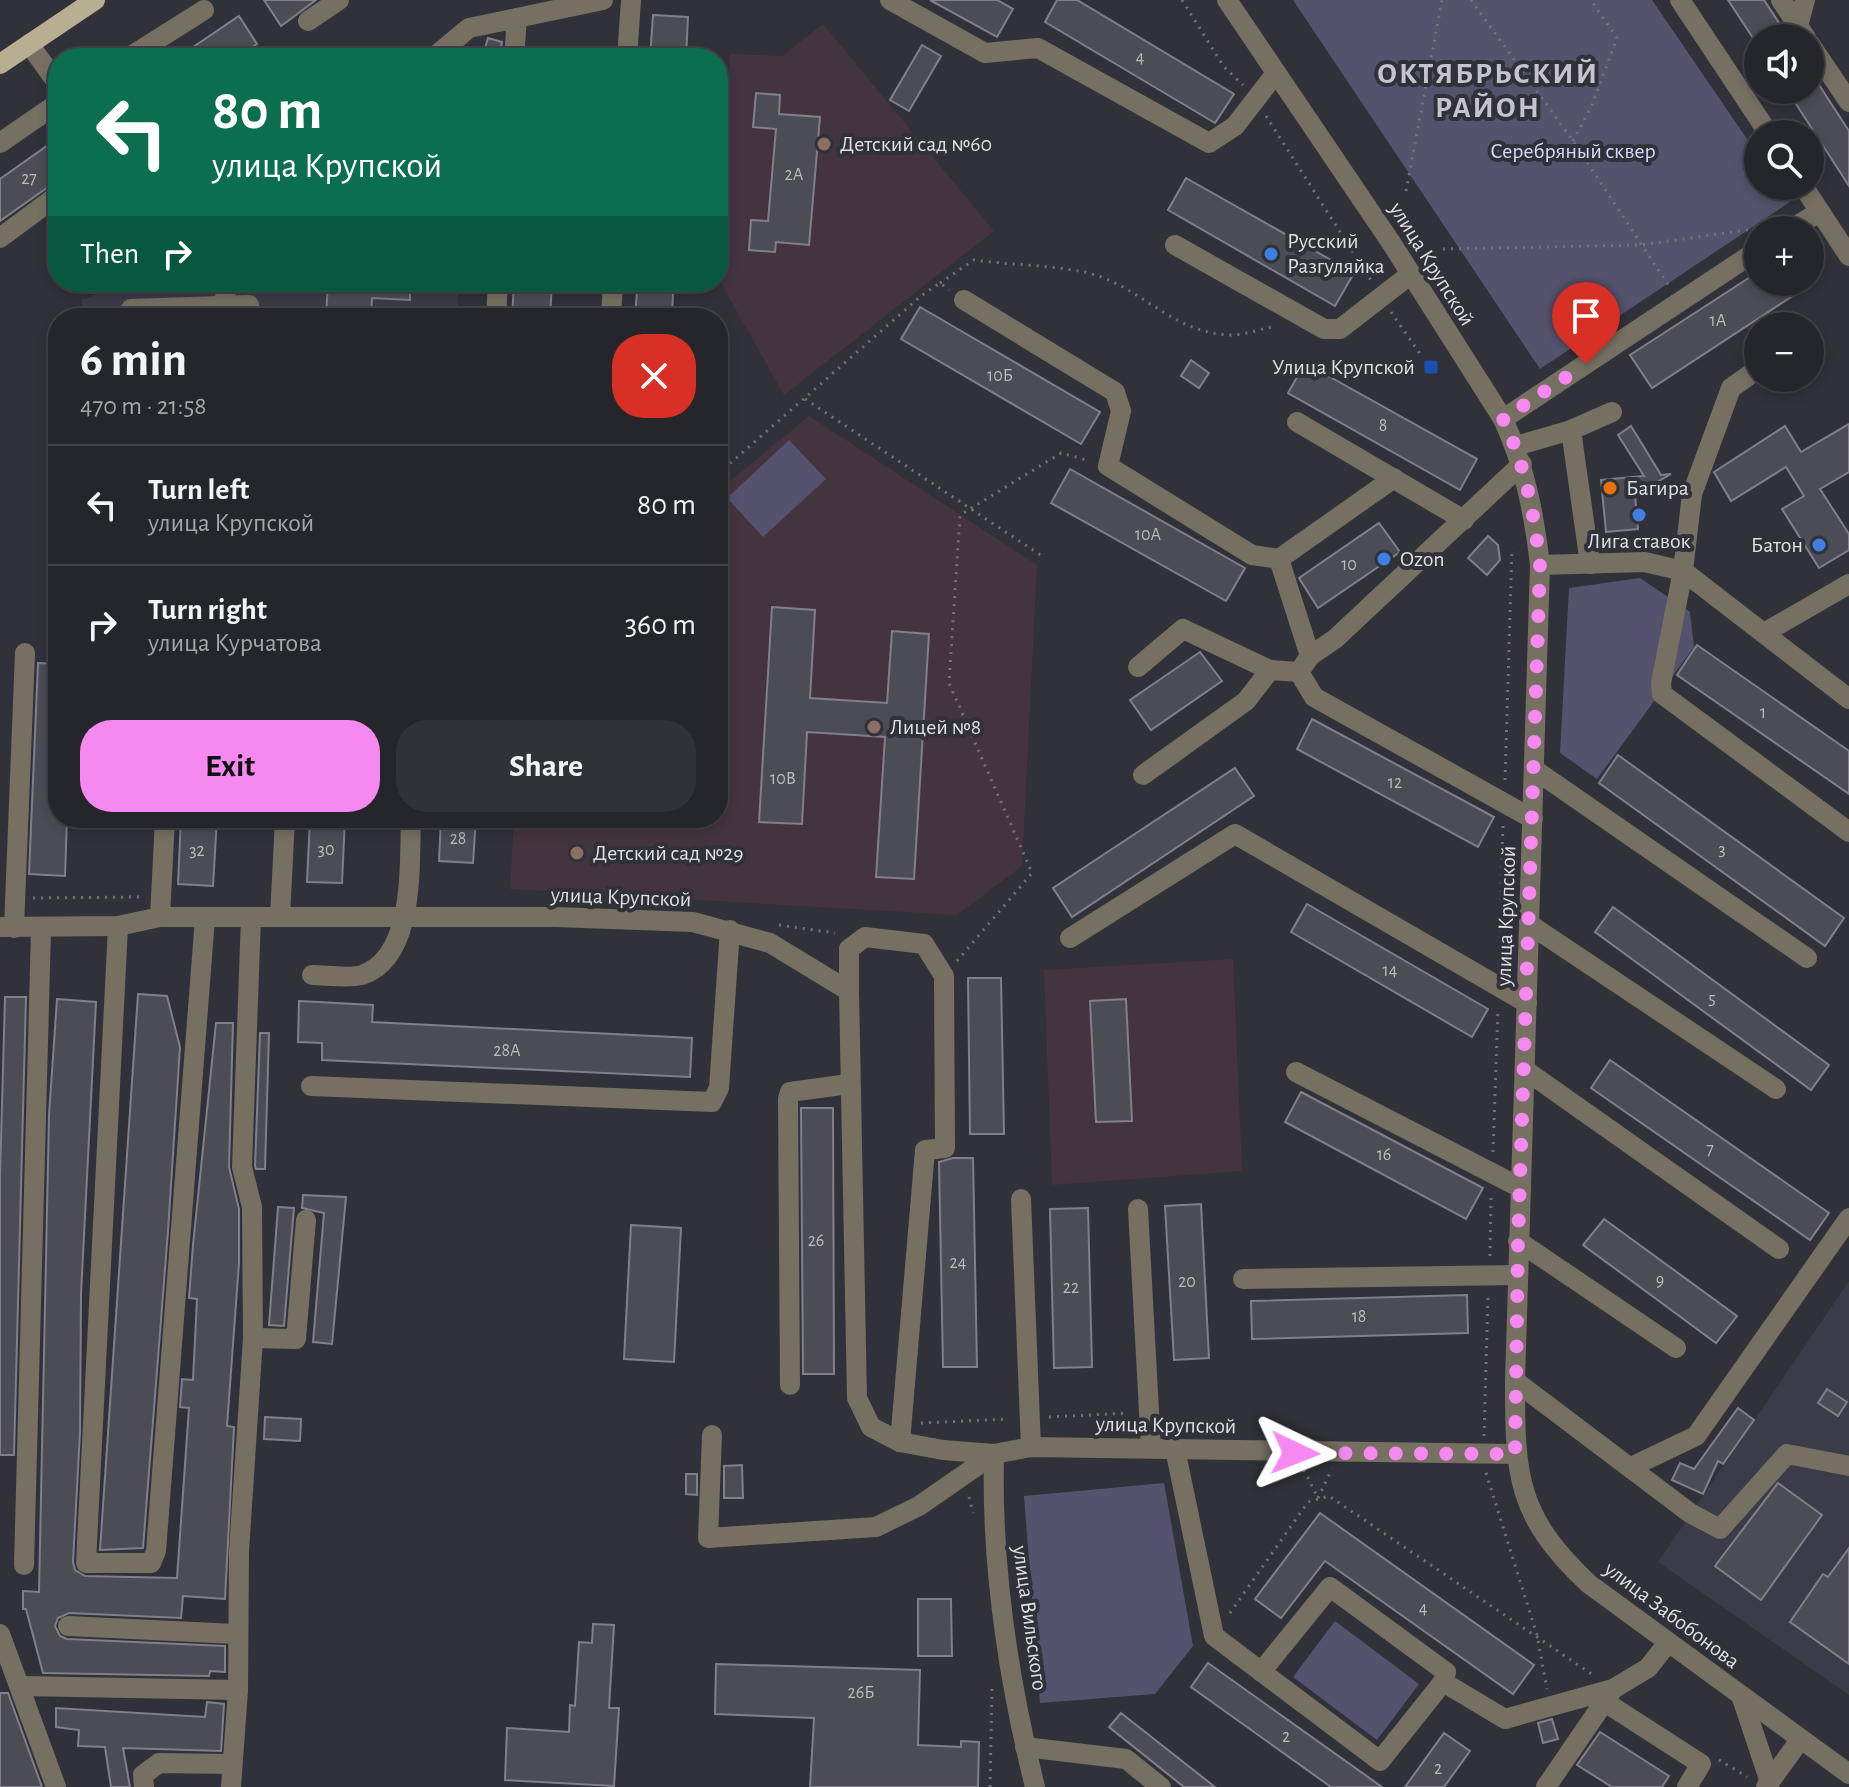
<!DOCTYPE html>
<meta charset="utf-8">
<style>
:root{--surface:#25252c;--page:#313138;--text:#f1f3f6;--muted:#a3a5a9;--line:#424248;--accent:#f589ef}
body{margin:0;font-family:"Alegreya Sans",sans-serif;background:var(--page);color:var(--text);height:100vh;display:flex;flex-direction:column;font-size:30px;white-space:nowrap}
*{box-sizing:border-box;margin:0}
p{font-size:26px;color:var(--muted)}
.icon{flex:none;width:44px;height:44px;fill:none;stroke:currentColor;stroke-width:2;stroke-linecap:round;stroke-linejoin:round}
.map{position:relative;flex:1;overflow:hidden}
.drawer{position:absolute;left:48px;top:308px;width:680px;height:520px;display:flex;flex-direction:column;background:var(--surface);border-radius:32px;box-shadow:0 4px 12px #0003,0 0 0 2px var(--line)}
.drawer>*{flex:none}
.guide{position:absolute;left:48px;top:48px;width:680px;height:244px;border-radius:32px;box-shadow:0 4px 12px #0003,0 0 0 2px var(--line);background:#0b6e4f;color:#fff;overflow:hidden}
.tools{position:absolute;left:1744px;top:24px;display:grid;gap:16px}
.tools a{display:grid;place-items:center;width:80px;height:80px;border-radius:50%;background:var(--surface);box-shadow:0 4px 12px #0003,0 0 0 2px var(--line);font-size:40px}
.pin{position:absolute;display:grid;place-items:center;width:68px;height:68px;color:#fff;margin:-82px -34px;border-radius:50% 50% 50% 0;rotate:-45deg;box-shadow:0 0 8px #0007}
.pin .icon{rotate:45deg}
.me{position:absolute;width:88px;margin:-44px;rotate:92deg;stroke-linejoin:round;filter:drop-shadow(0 0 6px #0008)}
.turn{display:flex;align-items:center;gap:28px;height:168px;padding:0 32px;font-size:36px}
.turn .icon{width:104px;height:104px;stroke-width:2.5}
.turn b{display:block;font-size:56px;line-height:68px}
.then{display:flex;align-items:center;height:76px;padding:0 32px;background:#0003;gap:16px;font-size:30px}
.round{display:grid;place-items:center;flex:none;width:84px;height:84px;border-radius:32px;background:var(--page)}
.summary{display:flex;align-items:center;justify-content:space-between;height:136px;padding:0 32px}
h1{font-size:48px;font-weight:700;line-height:60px}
.primary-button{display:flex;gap:16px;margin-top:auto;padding:16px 32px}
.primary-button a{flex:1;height:92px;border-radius:32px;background:var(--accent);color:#111;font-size:32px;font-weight:700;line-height:92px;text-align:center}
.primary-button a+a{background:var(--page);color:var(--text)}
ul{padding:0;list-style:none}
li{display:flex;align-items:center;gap:24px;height:120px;padding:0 32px;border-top:2px solid var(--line)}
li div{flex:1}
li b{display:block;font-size:30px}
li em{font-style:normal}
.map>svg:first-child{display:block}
.built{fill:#3c3b49}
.education{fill:#44343f}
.green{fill:#55526e}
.building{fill:#4c4c55;stroke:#807f8a;stroke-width:2}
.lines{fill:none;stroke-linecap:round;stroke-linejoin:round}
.path{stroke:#73737a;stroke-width:3;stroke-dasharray:2 6;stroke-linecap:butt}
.minor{stroke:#757062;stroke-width:20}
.major{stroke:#b8ae91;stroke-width:20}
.route{stroke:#f589ef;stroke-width:14;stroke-dasharray:0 25.2}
.education-dot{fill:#8d6e63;stroke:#31313a;stroke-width:3}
.shop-dot{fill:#3f7fe0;stroke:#31313a;stroke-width:3}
.transit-dot{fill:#1a4fb4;stroke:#31313a;stroke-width:3}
.food-dot{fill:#e8710a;stroke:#31313a;stroke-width:3}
.labels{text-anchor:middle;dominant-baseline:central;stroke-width:8;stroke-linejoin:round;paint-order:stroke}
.number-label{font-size:18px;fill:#babac0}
.poi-label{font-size:22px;fill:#dedee3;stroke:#31313a;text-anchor:start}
.park-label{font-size:22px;fill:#d9d7fa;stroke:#31313a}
.street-label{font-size:22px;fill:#dedee3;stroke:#31313a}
.district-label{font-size:30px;font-weight:bold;letter-spacing:2px;fill:#c4c3cf;stroke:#31313a}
</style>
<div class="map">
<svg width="1849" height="1787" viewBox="0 0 1849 1787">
<rect width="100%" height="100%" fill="#31313a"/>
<!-- built -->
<g class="built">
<path d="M129,282H459L457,318H82V300Z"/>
<path d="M1849,1281V1695L1658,1562Z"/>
</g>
<!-- education -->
<g class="education">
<path d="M823,24L994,231L784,395L722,285L730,54L782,56Z"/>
<path d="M809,416L1037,565L1022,866L957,915L510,889L514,818H718V491Z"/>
<path d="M1233,959L1242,1171L1052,1185L1044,970Z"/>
</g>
<!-- green -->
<g class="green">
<path d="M1293,0H1652L1758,155V186H1779L1790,202L1540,369Z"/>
<path d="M789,440L826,479L763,537L727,498Z"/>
<path d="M1640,578L1690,612L1694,647L1597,779L1560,753L1569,588Z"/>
<path d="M1164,1483L1193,1646L1155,1694L1040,1703L1024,1496Z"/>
<path d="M1335,1621L1419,1684L1377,1740L1293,1677Z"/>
</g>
<!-- building -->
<g class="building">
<path d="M264,0H316L281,26Z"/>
<path d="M930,0H997L1013,9L997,37Z"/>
<path d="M1057,0H1077L1234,94L1215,123L1045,22Z"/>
<path d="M1728,0H1764L1789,38H1753Z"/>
<path d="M653,15L688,17L686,58H650Z"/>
<path d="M239,16L257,44L237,58H177Z"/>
<path d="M488,38L502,42L499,58H482Z"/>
<path d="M922,45L941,56L909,111L890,100Z"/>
<path d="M1810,71L1849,131V186L1787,90H1810Z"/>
<path d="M756,93L780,95L779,114L820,117L809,245L776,242L775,252L749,250L751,220L768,221L776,129L753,127Z"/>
<path d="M58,138V180L0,221V179Z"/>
<path d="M1186,178L1354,273L1335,306L1168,210Z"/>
<path d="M1758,272V282H1814L1652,388L1630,355Z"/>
<path d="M328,282H410V300L372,298L371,318H326Z"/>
<path d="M514,282H552L550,318H512Z"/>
<path d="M637,290L673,292L672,318H635Z"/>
<path d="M920,307L1100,412L1081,444L901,339Z"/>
<path d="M1191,360L1209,373L1199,388L1181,376Z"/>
<path d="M1305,363L1477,459L1460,490L1288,393Z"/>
<path d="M1849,424V472L1820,489L1849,534V550L1819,568L1782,509L1804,496L1786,467L1731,501L1714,472L1785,426L1801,452Z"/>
<path d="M1631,426L1661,475L1671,474L1635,495L1638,529L1606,532L1601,480L1644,476L1618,435Z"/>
<path d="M1070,469L1245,568L1226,601L1051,503Z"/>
<path d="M1379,523L1400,552L1318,608L1299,578Z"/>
<path d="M1488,536L1498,545L1500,560L1487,575L1468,558Z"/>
<path d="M772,607L815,610L810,698L887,703L892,631L929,634L914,879L876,877L885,737L807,732L802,824L759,822Z"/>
<path d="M1697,645L1849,751V794L1677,675Z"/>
<path d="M1200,652L1222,681L1151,730L1130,700Z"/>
<path d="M38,663L58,664V818H67L65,876L29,874Z"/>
<path d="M1312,719L1494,817L1478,847L1297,749Z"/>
<path d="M1618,755L1844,918L1825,946L1599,783Z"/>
<path d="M1235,768L1254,796L1072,917L1053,888Z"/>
<path d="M181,818H217L213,886L178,884Z"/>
<path d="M310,818H345L342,883L307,882Z"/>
<path d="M441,818H476L473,863L439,861Z"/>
<path d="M1307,904L1488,1009L1472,1037L1291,932Z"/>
<path d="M1613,907L1829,1065L1811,1090L1595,932Z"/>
<path d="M968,978H1001L1004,1134H970Z"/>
<path d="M138,994L167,996L180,1047L168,1231L143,1548L100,1550Z"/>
<path d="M5,997H26L14,1455H0V1176Z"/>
<path d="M57,999L96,1002L81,1294L80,1432L73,1562L75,1570L85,1576L177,1578L189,1408L180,1407L182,1379L193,1380L197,1299L189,1298L193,1245L216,1023H233L229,1167L239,1209V1263L227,1426L234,1427L225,1599L183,1596L181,1618L69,1613L58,1618L55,1626L60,1636L67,1639L225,1646V1672L210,1671L209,1676L43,1673L26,1609H23V1591L39,1592L49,1115Z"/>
<path d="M1126,999L1132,1121L1096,1122L1090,1001Z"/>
<path d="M299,1001L373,1005L372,1022L692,1038L690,1077L322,1060V1043L298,1042Z"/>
<path d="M260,1033H269L265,1169H256L255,1166Z"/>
<path d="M1610,1060L1829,1213L1810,1240L1591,1088Z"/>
<path d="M1301,1092L1483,1188L1466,1219L1285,1122Z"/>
<path d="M801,1108H833L834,1374H803Z"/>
<path d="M953,1158H973L977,1367H943L939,1162Z"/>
<path d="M303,1195L346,1197L332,1344L313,1342L324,1213L302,1208Z"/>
<path d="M1201,1204L1209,1358L1174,1360L1165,1206Z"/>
<path d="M278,1207L294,1208L284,1326L269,1325Z"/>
<path d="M1088,1208L1092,1367L1054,1368L1050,1209Z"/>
<path d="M1604,1219L1737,1316L1716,1343L1583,1245Z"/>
<path d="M631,1225L681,1228L674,1362L624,1359Z"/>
<path d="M1467,1295L1468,1333L1252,1339L1251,1301Z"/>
<path d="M1827,1389L1847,1402L1838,1416L1818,1403Z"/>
<path d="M1738,1408L1754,1420L1723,1464L1718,1461L1703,1494L1672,1480L1680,1463L1694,1469Z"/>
<path d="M265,1417L301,1419L300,1441L264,1439Z"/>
<path d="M742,1465L743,1498H724V1466Z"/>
<path d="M686,1474H697V1495L686,1494Z"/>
<path d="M1778,1483L1822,1515L1761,1600L1715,1566Z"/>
<path d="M1320,1513L1534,1665L1513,1694L1325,1561L1281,1618L1255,1599Z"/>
<path d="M1849,1548V1664L1790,1622L1823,1574L1828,1577Z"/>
<path d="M918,1599H951L952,1656H918Z"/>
<path d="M593,1624L614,1625L609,1708H619L614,1786L505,1780L507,1728L569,1732L570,1705L575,1706L579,1642L592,1643Z"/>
<path d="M1208,1663L1382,1787H1331L1191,1687Z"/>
<path d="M716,1664L920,1670L918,1745L961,1747V1741L979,1742L978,1787H810L814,1718L715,1714Z"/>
<path d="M0,1693H8L42,1787H0Z"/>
<path d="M207,1702L224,1704L221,1751L123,1748L130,1787H111L105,1747L78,1746L79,1730L56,1727V1708L205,1717Z"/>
<path d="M1121,1713L1215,1787H1184L1109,1727Z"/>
<path d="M1552,1719L1558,1739L1543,1743L1538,1723Z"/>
<path d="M1600,1732L1669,1776L1662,1787H1612L1577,1765Z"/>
<path d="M1444,1733L1470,1751L1444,1787H1405Z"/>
</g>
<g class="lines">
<!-- path -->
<g class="path">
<path d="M1182,0L1224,67L1243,85"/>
<path d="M1471,0L1573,141L1669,286"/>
<path d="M1266,116L1372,282"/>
<path d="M1573,141L1593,103L1617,38L1591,0"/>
<path d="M1406,191L1442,0"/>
<path d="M1443,249L1641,245L1753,229L1775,216"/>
<path d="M940,283L974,260C1010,265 1049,265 1084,272C1141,284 1171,335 1234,335C1248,334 1263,328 1276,326"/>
<path d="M1391,312L1423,358"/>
<path d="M805,399L1045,558"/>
<path d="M718,474L921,296L940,283L949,290"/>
<path d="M1505,780L1512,548"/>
<path d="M33,898L142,897"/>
<path d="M779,925L835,933"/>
<path d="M957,961L1032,873L949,683L960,515L1061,453L1090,461"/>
<path d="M1499,964L1503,824"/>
<path d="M1493,1152L1498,1008"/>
<path d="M1490,1256L1491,1196"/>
<path d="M1049,1417L1129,1413"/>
<path d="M921,1423L1009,1419"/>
<path d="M1484,1436L1488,1295"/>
<path d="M1304,1470L1318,1498"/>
<path d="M1486,1473L1537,1635L1547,1689"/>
<path d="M969,1497L973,1513"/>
<path d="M1318,1498L1332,1469"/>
<path d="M1230,1613L1308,1502L1329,1496L1593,1675"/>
<path d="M1719,1760L1747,1777"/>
<path d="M990,1787L992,1687"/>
</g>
<!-- minor -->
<g class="minor">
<path d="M890,0L985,53L1038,48L1209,143L1235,126L1276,73"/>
<path d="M1227,0L1392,244L1503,419C1525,466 1534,514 1540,565L1515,1381C1515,1475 1516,1516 1589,1584L1849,1774"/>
<path d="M1680,0L1769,134"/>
<path d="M1781,0L1806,38"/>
<path d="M308,21L339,0"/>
<path d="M1798,26L1805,0"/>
<path d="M29,44L58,84"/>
<path d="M1810,44L1849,102"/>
<path d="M128,58L204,10"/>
<path d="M433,58L469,28L603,0"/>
<path d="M514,58L517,18"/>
<path d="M627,58L631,0"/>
<path d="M0,143L58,103"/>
<path d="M1803,186L1849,256"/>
<path d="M1789,230L1820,212"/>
<path d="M0,238L58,195"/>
<path d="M1175,245L1324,329H1340L1411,274"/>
<path d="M964,300L1115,392L1121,411L1108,466L1252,555L1279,559"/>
<path d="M224,306L227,282"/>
<path d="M131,318V309L249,305V318"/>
<path d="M496,318L498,282"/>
<path d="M611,318L613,282"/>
<path d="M1758,369L1731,388L1692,494L1683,571L1661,683L1662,694L1849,832"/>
<path d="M1503,419L1758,250"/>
<path d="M1297,422L1464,520"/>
<path d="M1571,430L1590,564"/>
<path d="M1516,446L1571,430L1612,412"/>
<path d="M1522,464L1335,639L1310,656L1299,672L1314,697L1533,819"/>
<path d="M1540,565L1645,562L1683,571L1849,699"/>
<path d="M1764,633L1849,584"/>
<path d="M1310,656L1279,559L1394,478"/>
<path d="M1138,667L1183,629L1270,670L1299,672"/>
<path d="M1535,770L1807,958"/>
<path d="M1143,775L1246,701L1270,670"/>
<path d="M160,917L165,818"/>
<path d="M280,917L285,818"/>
<path d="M1529,924L1776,1089"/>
<path d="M118,926L86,1563H151L156,1551L205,918"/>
<path d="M0,927L118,926L160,917H556L693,922L770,943L849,991L857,1398L871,1427L900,1442L943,1450L994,1454L1031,1447L1515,1454"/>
<path d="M14,928L25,653"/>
<path d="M1070,938L1235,834L1527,1003"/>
<path d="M312,975C326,975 348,979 362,975C416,957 409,863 411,818"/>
<path d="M849,991V949L865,937L924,944L944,976L945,1148L925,1150L900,1442"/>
<path d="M1525,1070L1779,1249"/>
<path d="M1296,1072L1521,1188"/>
<path d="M311,1086L712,1102L719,1088L730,930"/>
<path d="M1021,1199L1031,1447"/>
<path d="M1138,1209L1151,1448"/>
<path d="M1518,1241L1676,1348"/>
<path d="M1243,1279L1518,1275"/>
<path d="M253,1338L296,1339L306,1220"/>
<path d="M1515,1381L1690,1513L1720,1529L1787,1454L1849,1466"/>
<path d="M790,1385L788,1099L790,1092L849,1084"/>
<path d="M712,1435L708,1538L876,1527L919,1506L994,1454"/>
<path d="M1175,1449L1214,1636L1380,1761L1443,1682L1446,1672L1330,1587L1261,1672"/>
<path d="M994,1454C991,1566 1008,1678 1035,1787"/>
<path d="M1631,1467L1696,1436L1849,1218"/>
<path d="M24,1565L41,930"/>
<path d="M68,1626L236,1634"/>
<path d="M0,1634L56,1787"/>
<path d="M1443,1682L1505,1719L1613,1689L1648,1668L1667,1644"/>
<path d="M21,1686L238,1690"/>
<path d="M1742,1698L1770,1782"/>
<path d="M1605,1702L1701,1764L1687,1787"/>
<path d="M1025,1747L1126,1759L1161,1787"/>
<path d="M144,1787L143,1775L159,1763L232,1764"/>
<path d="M231,1787L238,1690L239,1551L253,1338L252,1207L242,1167L251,917"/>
<path d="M1546,1787L1611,1692"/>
<path d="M1766,1787L1800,1740"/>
</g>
<!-- major -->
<path class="major" d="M0,64L95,0"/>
</g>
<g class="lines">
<!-- route -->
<path class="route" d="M1295,1453L1515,1454L1518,1241L1540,565C1534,514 1526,466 1503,419L1586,364"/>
</g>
<!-- markers -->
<g class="education-dot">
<circle cx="824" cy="144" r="8"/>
<circle cx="874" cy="727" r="8"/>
<circle cx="577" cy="853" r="8"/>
</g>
<g class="shop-dot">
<circle cx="1271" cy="254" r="8"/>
<circle cx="1639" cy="515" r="8"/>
<circle cx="1819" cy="545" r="8"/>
<circle cx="1384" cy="559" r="8"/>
</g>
<rect class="transit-dot" x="1423" y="359" width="16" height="16" rx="4"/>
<circle class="food-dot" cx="1610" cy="488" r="8"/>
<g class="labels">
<!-- number labels -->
<g class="number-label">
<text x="1140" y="58">4</text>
<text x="794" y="175">2А</text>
<text x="29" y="179">27</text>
<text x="1718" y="321">1А</text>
<text x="1000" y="376">10Б</text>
<text x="1383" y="426">8</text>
<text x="1148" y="535">10А</text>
<text x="1349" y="565">10</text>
<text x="1763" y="713">1</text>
<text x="783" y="779">10В</text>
<text x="1395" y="783">12</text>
<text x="458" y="839">28</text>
<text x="326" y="850">30</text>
<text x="1722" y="850">3</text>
<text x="197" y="851">32</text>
<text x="1390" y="971">14</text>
<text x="1712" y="999">5</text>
<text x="507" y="1051">28А</text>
<text x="1710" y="1150">7</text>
<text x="1384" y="1155">16</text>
<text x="816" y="1241">26</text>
<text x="958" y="1263">24</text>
<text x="1660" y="1281">9</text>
<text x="1187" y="1282">20</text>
<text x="1071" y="1288">22</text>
<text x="1359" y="1317">18</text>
<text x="1423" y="1609">4</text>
<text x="861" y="1693">26Б</text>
<text x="1286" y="1737">2</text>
<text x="1438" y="1769">2</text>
</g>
<!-- poi labels -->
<g class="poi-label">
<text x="840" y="144">Детский сад №60</text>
<text x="1287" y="241">Русский<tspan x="1287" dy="25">Разгуляйка</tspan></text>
<text x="1415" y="367" text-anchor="end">Улица Крупской</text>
<text x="1626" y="488">Багира</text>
<text x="1639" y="541" text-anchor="middle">Лига ставок</text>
<text x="1803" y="545" text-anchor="end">Батон</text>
<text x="1400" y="559">Ozon</text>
<text x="890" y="727">Лицей №8</text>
<text x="593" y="853">Детский сад №29</text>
</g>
<!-- park labels -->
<g class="park-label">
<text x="1573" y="151">Серебряный сквер</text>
</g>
<!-- street labels -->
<g class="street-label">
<text transform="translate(1432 264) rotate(58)">улица Крупской</text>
<text transform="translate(621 897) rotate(2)">улица Крупской</text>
<text transform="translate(1506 916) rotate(-88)">улица Крупской</text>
<text transform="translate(1166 1425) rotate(1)">улица Крупской</text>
<text transform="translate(1672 1615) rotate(37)">улица Забобонова</text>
<text transform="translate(1030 1618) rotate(82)">улица Вильского</text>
</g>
<!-- district labels -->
<g class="district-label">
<text x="1488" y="74">ОКТЯБРЬСКИЙ<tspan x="1488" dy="34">РАЙОН</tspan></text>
</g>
</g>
</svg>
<div class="tools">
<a><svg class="icon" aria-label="sound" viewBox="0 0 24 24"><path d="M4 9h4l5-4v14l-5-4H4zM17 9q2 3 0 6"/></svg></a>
<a><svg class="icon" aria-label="search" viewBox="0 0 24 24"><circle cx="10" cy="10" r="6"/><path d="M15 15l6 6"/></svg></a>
<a>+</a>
<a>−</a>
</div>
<div class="pin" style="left:1586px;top:364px;background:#d93025"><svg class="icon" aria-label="arrive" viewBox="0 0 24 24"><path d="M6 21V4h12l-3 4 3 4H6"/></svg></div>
<svg class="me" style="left:1295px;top:1453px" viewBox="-20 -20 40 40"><path d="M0-17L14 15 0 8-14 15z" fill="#f589ef" stroke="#fff" stroke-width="4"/></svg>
<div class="guide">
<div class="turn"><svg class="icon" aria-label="left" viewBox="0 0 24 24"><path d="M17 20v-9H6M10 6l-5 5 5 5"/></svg><div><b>80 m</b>улица Крупской</div></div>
<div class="then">Then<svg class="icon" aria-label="right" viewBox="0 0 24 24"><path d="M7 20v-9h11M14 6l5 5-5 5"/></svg></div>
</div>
<section class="drawer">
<div class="summary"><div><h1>6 min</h1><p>470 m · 21:58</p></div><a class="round" style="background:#d93025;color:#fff"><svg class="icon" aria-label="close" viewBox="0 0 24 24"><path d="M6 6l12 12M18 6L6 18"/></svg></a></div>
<ul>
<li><svg class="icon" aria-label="left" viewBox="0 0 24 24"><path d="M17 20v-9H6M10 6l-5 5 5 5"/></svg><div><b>Turn left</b><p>улица Крупской</p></div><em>80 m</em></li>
<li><svg class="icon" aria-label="right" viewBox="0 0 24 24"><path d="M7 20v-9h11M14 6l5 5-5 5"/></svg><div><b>Turn right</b><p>улица Курчатова</p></div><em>360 m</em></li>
</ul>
<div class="primary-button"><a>Exit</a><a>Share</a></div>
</section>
</div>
